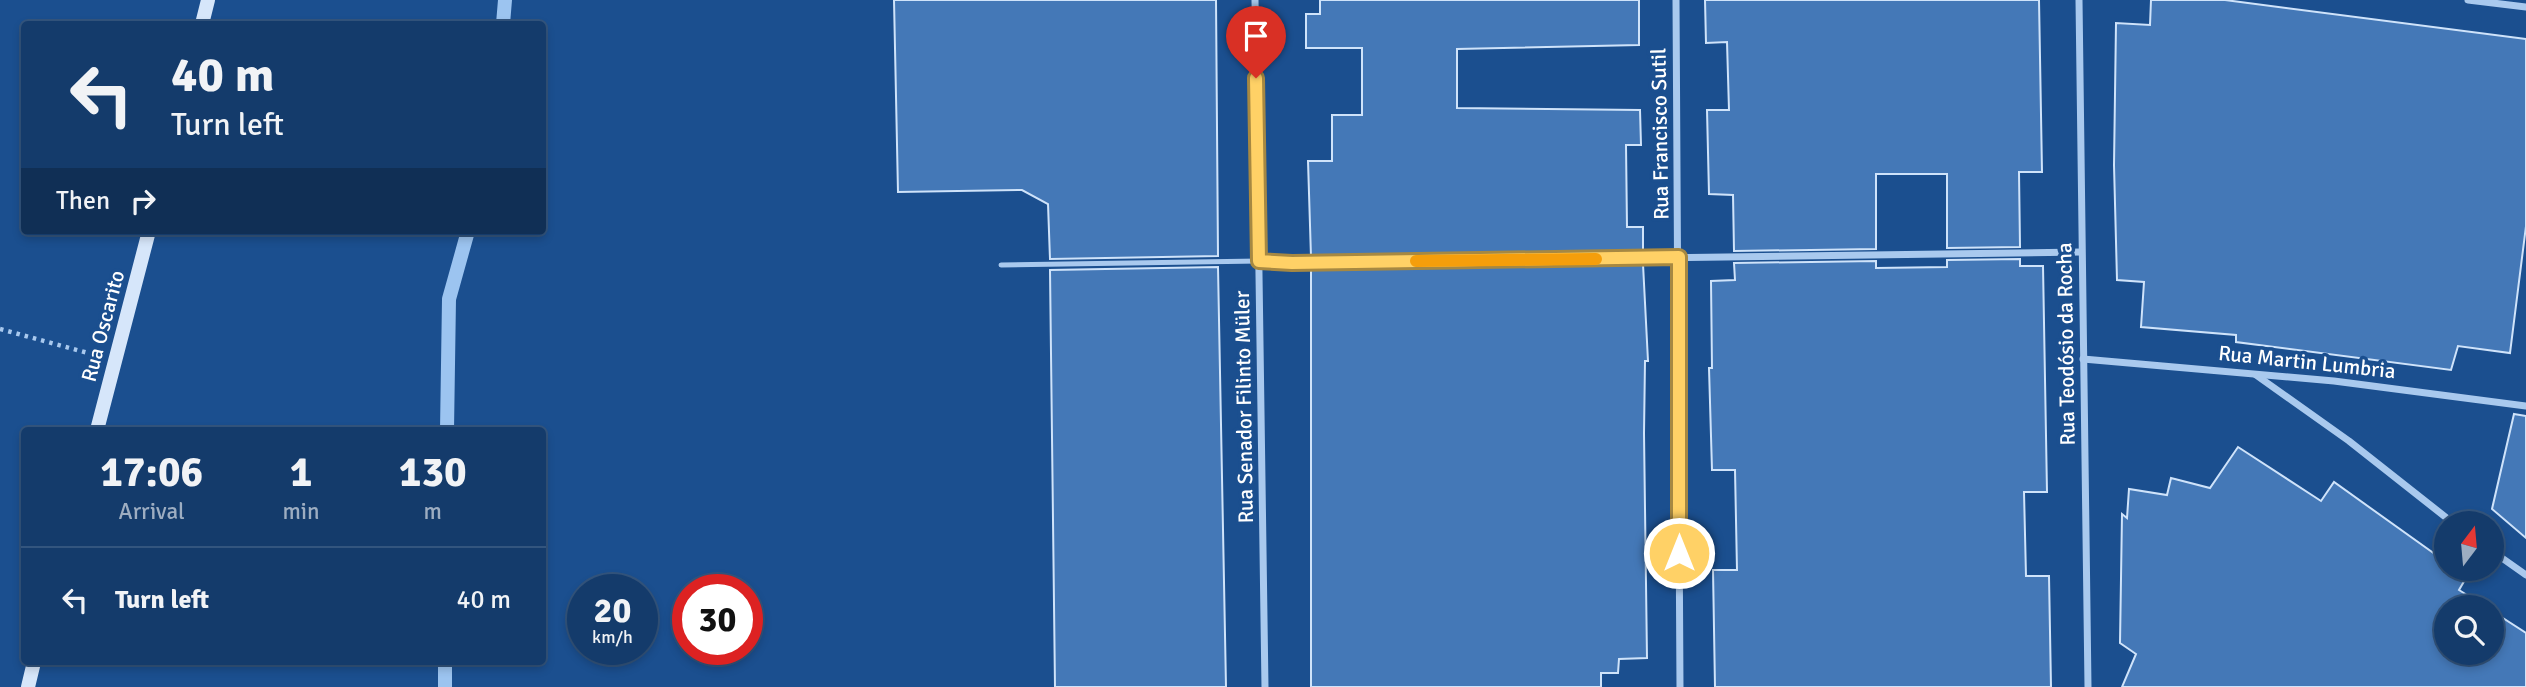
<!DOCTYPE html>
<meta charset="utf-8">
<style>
:root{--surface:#143b6b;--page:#1d4271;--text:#f1f3f6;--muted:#9dadc1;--line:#33557e}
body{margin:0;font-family:Signika,sans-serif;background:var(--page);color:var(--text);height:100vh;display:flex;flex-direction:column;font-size:26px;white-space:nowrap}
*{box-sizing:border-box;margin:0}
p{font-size:23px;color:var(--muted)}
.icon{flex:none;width:38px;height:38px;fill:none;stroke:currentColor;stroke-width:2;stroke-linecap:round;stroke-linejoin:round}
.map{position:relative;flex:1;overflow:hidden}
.side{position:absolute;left:21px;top:427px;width:525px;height:238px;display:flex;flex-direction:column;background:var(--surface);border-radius:7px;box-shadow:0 4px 10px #0003,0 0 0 2px var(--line)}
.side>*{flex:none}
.hud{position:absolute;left:21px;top:21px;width:525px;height:214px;border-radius:7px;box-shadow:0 4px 10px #0003,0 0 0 2px var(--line);background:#143b6b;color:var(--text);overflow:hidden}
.needle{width:46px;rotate:16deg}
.buttons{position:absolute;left:2434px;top:511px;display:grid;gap:14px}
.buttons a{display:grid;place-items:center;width:70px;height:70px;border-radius:50%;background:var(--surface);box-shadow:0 4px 10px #0003,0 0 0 2px var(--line);font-size:35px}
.speed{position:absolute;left:567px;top:574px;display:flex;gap:14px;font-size:35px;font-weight:700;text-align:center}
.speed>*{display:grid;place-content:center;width:91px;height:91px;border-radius:50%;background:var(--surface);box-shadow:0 4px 10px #0003,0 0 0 2px var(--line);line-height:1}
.speed small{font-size:18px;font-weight:400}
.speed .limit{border:10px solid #d22;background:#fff;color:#111}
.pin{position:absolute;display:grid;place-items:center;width:60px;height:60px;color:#fff;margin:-72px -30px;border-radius:50% 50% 50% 0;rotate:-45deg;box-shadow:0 0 7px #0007}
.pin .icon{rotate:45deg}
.me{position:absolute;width:77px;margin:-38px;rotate:0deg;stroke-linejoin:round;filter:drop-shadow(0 0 5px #0008)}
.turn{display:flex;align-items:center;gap:24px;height:147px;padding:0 35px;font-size:32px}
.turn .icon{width:91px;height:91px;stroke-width:2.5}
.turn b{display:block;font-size:49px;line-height:60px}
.then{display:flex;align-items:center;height:66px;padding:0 35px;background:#0003;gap:14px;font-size:26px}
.eta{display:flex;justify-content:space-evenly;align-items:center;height:119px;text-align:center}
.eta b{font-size:42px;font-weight:700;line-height:49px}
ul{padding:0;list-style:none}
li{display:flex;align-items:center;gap:21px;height:105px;padding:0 35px;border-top:2px solid var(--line)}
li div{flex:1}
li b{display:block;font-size:26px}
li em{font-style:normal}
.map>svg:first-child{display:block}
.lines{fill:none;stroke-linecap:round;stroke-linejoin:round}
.stream{stroke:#9cc4f0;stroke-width:14}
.building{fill:#4478b7;stroke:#cfe3fa;stroke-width:2}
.path{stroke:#a9c9ee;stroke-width:4.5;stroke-dasharray:3.5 5;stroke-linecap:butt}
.service{stroke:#a9c9ee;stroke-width:5}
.minor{stroke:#a9c9ee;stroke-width:7}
.secondary{stroke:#d6e6fa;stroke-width:14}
.route-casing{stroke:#a68842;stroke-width:18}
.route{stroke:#ffd166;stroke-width:12}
.slow{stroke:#f59e0b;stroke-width:12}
.labels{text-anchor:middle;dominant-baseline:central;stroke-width:7;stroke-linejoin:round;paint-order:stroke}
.street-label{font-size:21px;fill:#fff;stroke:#1b4f8f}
</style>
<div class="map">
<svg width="2526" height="687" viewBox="0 0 2526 687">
<rect width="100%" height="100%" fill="#1b4f8f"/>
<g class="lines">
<!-- stream -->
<g class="stream">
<path d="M503,24L505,0"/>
<path d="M447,430L449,299L468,231"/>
<path d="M445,687V662"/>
</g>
</g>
<!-- building -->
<g class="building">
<path d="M894,0H1216L1218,256L1050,259L1048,204L1022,190L898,192Z"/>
<path d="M1320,0H1639V45L1457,49V108L1640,110L1641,145H1626L1627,227H1643V252L1311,257L1308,161H1332V115H1362V48H1306V14H1320Z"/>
<path d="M1705,0H2039L2042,172H2019L2020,247L1947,248V174H1876V249L1734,251L1733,195L1709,194L1707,110H1729L1727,42L1706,43Z"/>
<path d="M2151,0H2225L2526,39V226L2510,353L2458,346L2451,370L2236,342V335L2141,327L2144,282L2117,280L2114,165L2116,23L2150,25Z"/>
<path d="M2020,259V266H2043L2047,492H2024L2026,576H2049L2051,687H1715L1713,570H1737L1735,470H1712L1709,368H1712L1711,281L1735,280L1734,263L1876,261V268L1947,267V260Z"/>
<path d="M1643,264L1648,361H1645L1644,433L1647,658L1619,659L1618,673H1601V687H1311V269Z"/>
<path d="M1218,267L1226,687H1055L1050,270Z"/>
<path d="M2514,414L2526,416V538L2492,509Z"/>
<path d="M2238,447L2321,501L2334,482L2446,562V569H2454L2466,578L2459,590L2486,607H2446V653H2492V611L2526,633V687H2122L2136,654L2120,643L2122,514L2127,518L2129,489L2167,495L2171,478L2210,488Z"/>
</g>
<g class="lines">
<!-- path -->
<path class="path" d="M0,329L88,353"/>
<!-- service -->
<path class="service" d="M1001,265L1259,261"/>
<!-- minor -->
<g class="minor">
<path d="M1255,0L1265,687"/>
<path d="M1676,0L1680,687"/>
<path d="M2079,0L2088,687"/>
<path d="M2468,0L2526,7"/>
<path d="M1259,261L1292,263L2081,252"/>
<path d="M2083,359L2334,381L2526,406"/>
<path d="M2256,375L2349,441L2453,523"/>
<path d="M2492,551L2526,575"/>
</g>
<!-- secondary -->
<g class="secondary">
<path d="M202,24L208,0"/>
<path d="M97,430L149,231"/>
<path d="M28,687L34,662"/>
</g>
</g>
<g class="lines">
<defs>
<path id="route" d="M1256,78L1259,261L1292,263L1679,257V553"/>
</defs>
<!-- route casing -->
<use href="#route" class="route-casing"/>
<!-- route -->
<use href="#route" class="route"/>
<!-- slow -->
<path class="slow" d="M1416,261L1596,259"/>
</g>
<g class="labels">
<!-- street labels -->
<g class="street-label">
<text transform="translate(1660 134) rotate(-91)">Rua Francisco Sutil</text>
<text transform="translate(103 326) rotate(-75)">Rua Oscarito</text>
<text transform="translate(2066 344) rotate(-91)">Rua Teodósio da Rocha</text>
<text transform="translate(2307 362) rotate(6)">Rua Martin Lumbria</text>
<text transform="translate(1244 407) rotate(-91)">Rua Senador Filinto Müler</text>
</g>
</g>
</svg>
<div class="buttons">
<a><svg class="needle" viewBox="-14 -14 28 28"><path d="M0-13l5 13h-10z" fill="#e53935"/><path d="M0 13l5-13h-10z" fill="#9dadc1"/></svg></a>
<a><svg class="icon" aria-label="search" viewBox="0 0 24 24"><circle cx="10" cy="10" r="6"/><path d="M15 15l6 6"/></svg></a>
</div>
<div class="speed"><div>20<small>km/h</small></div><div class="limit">30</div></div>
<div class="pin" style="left:1256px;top:78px;background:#d93025"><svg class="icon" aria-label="arrive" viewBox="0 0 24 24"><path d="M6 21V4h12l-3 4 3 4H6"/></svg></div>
<svg class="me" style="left:1679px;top:553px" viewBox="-20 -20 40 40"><circle r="17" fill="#ffd166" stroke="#fff" stroke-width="3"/><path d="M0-11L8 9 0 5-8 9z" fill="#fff"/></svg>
<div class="hud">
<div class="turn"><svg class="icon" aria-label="left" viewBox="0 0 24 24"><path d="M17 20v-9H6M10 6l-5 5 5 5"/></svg><div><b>40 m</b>Turn left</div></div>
<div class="then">Then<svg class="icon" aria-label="right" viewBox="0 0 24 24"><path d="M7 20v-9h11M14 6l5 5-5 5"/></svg></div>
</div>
<section class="side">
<div class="eta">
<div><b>17:06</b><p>Arrival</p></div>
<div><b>1</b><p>min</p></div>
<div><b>130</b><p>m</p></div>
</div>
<ul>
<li><svg class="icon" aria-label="left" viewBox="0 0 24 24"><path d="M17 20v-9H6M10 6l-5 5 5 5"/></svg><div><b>Turn left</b></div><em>40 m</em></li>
</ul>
</section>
</div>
